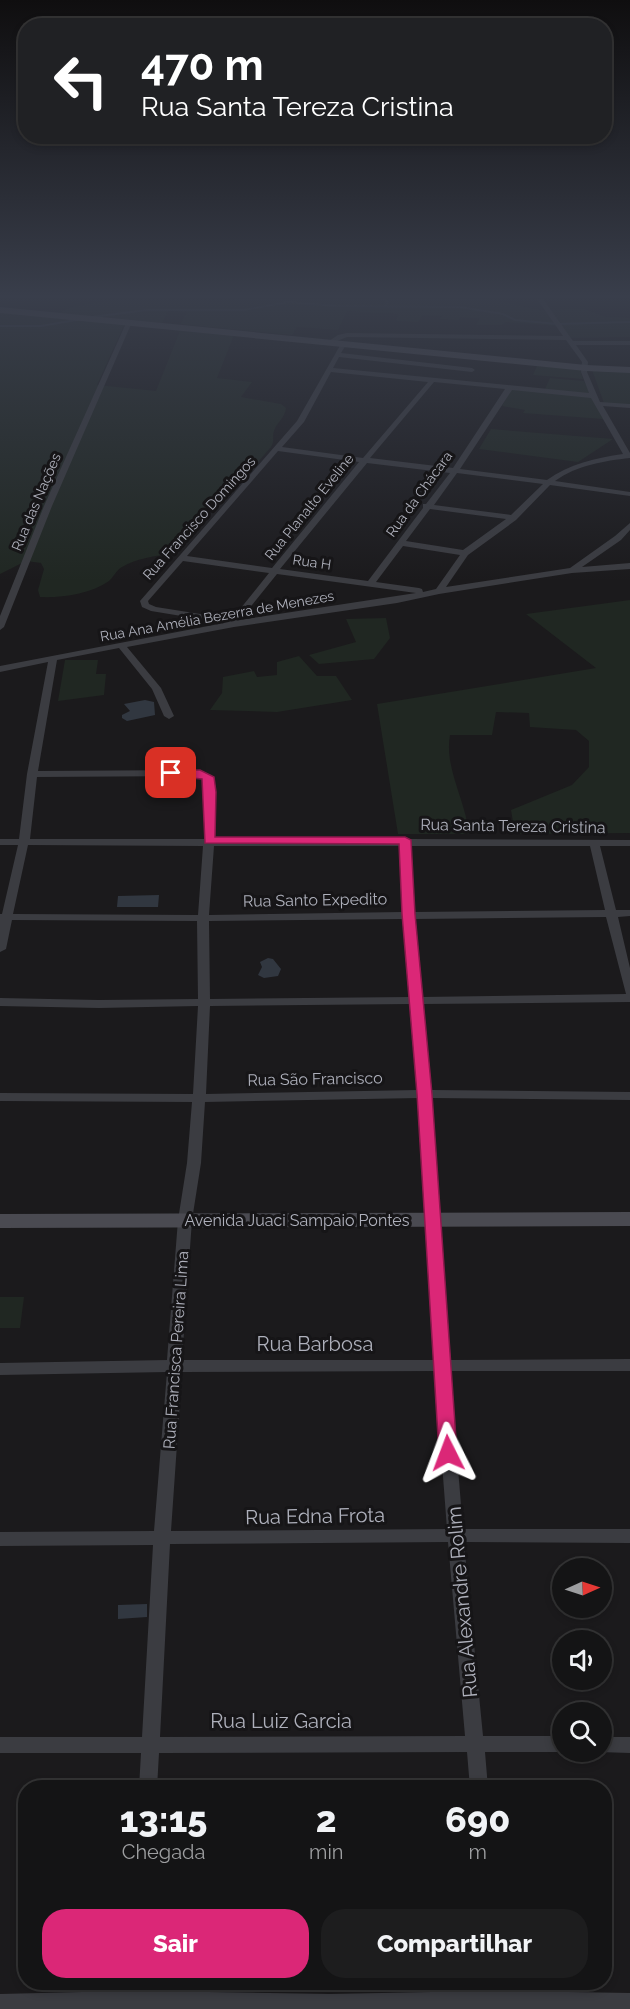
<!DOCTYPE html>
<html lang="pt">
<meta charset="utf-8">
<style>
:root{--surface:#141415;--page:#1d1d1e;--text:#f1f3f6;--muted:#9d9ea0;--line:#333334;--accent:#db2777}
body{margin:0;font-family:Raleway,sans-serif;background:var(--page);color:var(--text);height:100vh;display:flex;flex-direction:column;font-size:22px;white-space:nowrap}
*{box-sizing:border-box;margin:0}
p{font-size:20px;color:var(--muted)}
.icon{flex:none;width:33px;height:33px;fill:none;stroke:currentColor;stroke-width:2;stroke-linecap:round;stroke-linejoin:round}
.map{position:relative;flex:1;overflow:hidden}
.drawer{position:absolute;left:18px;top:1780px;width:594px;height:210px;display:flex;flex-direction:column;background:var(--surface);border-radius:24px;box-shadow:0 3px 9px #0003,0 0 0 2px var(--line)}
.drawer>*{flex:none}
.banner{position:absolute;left:18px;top:18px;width:594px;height:126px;border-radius:24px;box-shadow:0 3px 9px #0003,0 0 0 2px var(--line);background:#202124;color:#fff;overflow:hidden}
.needle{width:39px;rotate:87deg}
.controls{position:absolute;left:552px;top:1558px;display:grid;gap:12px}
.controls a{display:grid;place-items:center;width:60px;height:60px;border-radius:50%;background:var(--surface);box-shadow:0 3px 9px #0003,0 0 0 2px var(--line);font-size:30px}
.pin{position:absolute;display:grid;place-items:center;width:51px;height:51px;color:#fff;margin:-26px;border-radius:12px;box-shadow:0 3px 9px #0006}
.me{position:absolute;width:66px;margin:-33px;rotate:357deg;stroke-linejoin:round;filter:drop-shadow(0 0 4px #0008)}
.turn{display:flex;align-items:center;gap:21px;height:126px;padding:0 24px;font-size:27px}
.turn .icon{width:78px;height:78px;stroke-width:2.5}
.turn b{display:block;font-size:42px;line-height:51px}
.eta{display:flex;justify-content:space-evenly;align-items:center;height:102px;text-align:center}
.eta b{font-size:36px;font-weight:800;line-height:42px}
.button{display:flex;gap:12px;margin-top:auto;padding:12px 24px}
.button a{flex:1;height:69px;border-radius:24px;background:var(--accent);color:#fff;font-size:24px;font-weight:800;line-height:69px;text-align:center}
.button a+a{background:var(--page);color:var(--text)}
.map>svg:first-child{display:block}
.green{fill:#202722}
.water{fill:#313740}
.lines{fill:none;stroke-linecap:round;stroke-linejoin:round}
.stream{stroke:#313740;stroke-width:2}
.street{fill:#3b3c41;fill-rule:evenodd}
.secondary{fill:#4a4a51;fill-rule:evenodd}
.route{fill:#db2777;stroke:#8e194d;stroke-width:1.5}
.labels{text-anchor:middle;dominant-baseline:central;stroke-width:6;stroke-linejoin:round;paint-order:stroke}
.far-street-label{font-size:14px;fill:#aeb0bb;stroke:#161517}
.street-label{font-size:16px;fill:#aeb0bb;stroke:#161517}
.near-street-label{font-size:20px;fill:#aeb0bb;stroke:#161517}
</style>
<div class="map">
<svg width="630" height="2009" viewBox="0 0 630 2009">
<rect width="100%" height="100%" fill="#1b1a1c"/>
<!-- green -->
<g class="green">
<path d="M235,299H487L540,310L584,309L606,317L630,318V337L569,338L559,326L506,322L501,325H476L480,318L460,317L459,320L440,319L442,316L423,315L418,322L396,321L398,314L347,311L338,330L297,327L292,335L180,324L187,312L168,311L162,323L101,317L125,323L97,385L156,391L180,331L234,335L217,378L252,382L241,397L281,404L286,408C285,418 277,422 274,431C272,437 275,441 271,447L245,477L196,524L172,554C155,556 137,558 122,567C116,570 114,577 109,581C91,594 61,598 40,597L38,590L44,569L41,563L26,561L0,574V312L58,314C80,295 188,301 220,302Z"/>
<path d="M537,366L580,369L583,379L533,375Z"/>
<path d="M592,370L630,372V404L604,403Z"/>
<path d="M550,378L584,381L591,395L545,389Z"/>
<path d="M511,389L591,396L603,419L523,413L525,410L502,406Z"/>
<path d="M491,429L613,439L578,462L479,449Z"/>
<path d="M630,600V833L515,834L511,810L572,785L589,767V741L576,730L530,727L529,713L496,712L492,735H450C444,768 466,801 469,834H398L377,704L596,668L526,614Z"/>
<path d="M386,618L390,638L374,659L319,664L309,655L356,642L346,619Z"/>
<path d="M299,656L317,676H336L352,700L277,712L210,710L222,693L223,677L254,671L257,677L277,675V662Z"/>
<path d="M65,660H98L96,674H106L104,695L58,701Z"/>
<path d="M0,1297H24L20,1328H0Z"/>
</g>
<!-- water -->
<g class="water">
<path d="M145,700L154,702L155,715L127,721L122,718V715L130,711L124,704Z"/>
<path d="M159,895L158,907H117L118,896Z"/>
<path d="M268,958L273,959L281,969L278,976L264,978L258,975L262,967L260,962Z"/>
<path d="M147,1604V1617L118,1619V1605Z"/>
</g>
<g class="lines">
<!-- stream -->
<g class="stream">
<path d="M383,299L388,302L385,306"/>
<path d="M92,317L147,310H244L288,302L336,306L460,307L503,314L515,320L557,324L630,322"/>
<path d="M0,326H41L82,319"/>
</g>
<!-- street -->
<g class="street">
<path d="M537,299H543L573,341H630V345H576L588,362L587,372L600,402L630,404V408L603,406L630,453V458C604,461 577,465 555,481L630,492V496L550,485L516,520L468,555L446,587L570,568L615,536L630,523V530L621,540L582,567L630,563V569L572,573L439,594L397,603L234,627L127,647L161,688L174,716L169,719L164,716L152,689L119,648L57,660L38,771L194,770L212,775L215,784L214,839H400L405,837L410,839L630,840V846H600L616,910H630V916L618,917L630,968V1002L422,1004L431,1090L630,1092V1100L432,1098L449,1360L630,1359V1371H450L463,1529H630V1543L464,1542L483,1736H562L563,1752H485L488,1788H470L467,1752L159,1753L157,1788H139L141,1753H0V1737H142L153,1545L0,1546V1532L154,1531L167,1372L0,1375V1363L167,1360L178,1220L187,1163L192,1102L0,1101V1093L193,1094L198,1006L99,1008L0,1006V998L99,1000L198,999L197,921L12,920L6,949L0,952V914H2L18,845H0V839H19L27,774L48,662L0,672V666L224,623L151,611L142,607L140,601L297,421L342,342L347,343L341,353L472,368L475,370L472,372L339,357L333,368L589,393L581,372L582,362L566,340L347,337L332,343L329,341L338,335L347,333L563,336ZM331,372L428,382L363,458L282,447L304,422ZM434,382L505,389L453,468L370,458ZM512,390L591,398L623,454C596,458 569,464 547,480L460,469ZM278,451L359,462L272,568L187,556ZM367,463L450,473L426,504H423V508L368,581L280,569ZM457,473L543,484L511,515L434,505ZM430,509L506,519L463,550L406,541ZM403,546L460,555L436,589L423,592L422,589L419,588L376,582ZM183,561L269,573L232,619L156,607L149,604L148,601ZM277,574L416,593L240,620ZM194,776L203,779L205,784L204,839H30L37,777ZM28,845L203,846L198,915L13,914ZM214,846H400L402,912L209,915ZM411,846H590L605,910L414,912ZM606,917L626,994L422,997L414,919ZM403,919L410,997L210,999L209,921ZM411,1004L418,1090L206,1094L210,1006ZM419,1098L435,1360H182L192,1220L201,1163L205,1102ZM435,1371L447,1529L171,1531L182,1372ZM448,1542L465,1736L160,1737L170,1544Z"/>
<path d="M127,321L132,322L52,506L4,627L0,630V616L44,506Z"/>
<path d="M602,1737H630V1753L599,1752H602Z"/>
<path d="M124,1983H144L143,1991L330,1994L482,1991V1983H502V1991L630,1993V2009H0V1994L123,1991Z"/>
</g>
<!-- secondary -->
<g class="secondary">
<path d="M0,307L586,365L630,367V373L586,371L0,313Z"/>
<path d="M630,1212V1226L0,1228V1214Z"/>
</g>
</g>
<!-- sky -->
<linearGradient id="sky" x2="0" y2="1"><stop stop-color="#0f0e0f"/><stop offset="0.51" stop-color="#393e4b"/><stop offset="1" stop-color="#393e4b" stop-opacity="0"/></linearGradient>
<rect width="630" height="581" fill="url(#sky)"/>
<!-- route -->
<path class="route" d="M171,770H200L214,777L216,792L215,837H405L411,840L415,914L432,1094L457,1453L454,1458L448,1460L441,1458L439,1453L417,1094L402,914L399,844L205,843L202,779L167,776V771Z"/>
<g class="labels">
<!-- far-street labels -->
<g class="far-street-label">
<text transform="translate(419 494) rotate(-54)">Rua da Chácara</text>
<text transform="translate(36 502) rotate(-67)">Rua das Nações</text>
<text transform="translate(309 507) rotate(-51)">Rua Planalto Eveline</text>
<text transform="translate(199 518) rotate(-48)">Rua Francisco Domingos</text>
<text transform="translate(312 562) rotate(8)">Rua H</text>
<text transform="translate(217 616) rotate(-10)">Rua Ana Amélia Bezerra de Menezes</text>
</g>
<!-- street labels -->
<g class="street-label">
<text transform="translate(513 826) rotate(1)">Rua Santa Tereza Cristina</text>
<text transform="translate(315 900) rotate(-1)">Rua Santo Expedito</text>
<text transform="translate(315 1079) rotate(-1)">Rua São Francisco</text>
<text x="297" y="1220">Avenida Juaci Sampaio Pontes</text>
<text transform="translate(176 1350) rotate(-86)">Rua Francisca Pereira Lima</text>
</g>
<!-- near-street labels -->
<g class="near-street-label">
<text x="315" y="1344">Rua Barbosa</text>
<text transform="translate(315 1516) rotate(-1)">Rua Edna Frota</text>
<text transform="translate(462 1602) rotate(-95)">Rua Alexandre Rolim</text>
<text x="281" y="1721">Rua Luiz Garcia</text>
</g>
</g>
</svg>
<div class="controls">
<a><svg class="needle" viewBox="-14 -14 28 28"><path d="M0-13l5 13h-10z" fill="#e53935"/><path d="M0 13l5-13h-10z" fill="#9d9ea0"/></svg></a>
<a><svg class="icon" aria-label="sound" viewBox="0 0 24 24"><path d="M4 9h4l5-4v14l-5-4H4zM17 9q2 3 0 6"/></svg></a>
<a><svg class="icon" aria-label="search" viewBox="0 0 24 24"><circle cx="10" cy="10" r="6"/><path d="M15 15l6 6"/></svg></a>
</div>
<div class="pin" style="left:171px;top:773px;background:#d93025"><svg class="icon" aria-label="arrive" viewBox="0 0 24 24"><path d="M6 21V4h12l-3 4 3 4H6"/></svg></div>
<svg class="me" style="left:448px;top:1453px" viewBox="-20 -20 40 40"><path d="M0-17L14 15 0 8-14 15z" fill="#db2777" stroke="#fff" stroke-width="4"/></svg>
<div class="banner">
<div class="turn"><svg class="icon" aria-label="left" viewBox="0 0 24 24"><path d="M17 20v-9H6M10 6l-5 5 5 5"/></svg><div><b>470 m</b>Rua Santa Tereza Cristina</div></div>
</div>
<section class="drawer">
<div class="eta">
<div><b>13:15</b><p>Chegada</p></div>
<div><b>2</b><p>min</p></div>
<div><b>690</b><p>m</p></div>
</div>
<div class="button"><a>Sair</a><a>Compartilhar</a></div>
</section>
</div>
